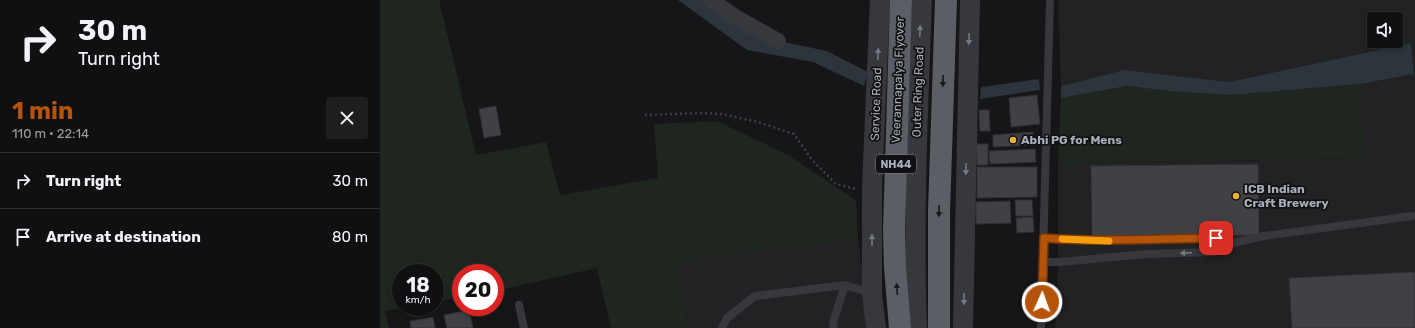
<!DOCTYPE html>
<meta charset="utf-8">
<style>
:root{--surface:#101012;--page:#1e1e20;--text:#f1f3f6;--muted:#9c9d9f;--line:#303032;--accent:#b45309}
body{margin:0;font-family:Rubik,sans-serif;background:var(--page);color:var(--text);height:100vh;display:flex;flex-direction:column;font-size:15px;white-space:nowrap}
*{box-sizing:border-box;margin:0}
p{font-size:13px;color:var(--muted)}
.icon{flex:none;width:22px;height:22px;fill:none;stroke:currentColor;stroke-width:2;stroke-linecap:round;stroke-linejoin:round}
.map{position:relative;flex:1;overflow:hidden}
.drawer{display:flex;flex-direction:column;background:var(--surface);width:380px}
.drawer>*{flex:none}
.hud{background:#101012;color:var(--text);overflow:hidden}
.fabs{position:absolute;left:987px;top:12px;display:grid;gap:8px}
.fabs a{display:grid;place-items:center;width:36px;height:36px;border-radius:4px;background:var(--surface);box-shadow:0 2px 6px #0003,0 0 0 1px var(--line);font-size:20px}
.speed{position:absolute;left:12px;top:264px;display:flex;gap:8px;font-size:20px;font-weight:700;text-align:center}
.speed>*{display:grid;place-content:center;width:52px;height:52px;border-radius:50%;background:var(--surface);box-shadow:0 2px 6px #0003,0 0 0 1px var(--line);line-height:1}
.speed small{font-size:10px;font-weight:400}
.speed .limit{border:6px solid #d22;background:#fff;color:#111}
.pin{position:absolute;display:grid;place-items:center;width:34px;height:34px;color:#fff;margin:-17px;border-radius:8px;box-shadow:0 2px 6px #0006}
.me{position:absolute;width:44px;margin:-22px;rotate:2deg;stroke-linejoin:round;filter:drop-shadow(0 0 3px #0008)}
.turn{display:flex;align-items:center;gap:14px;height:84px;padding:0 12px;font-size:18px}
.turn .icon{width:52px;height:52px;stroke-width:2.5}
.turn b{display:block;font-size:28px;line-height:34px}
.round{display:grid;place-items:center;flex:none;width:42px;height:42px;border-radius:4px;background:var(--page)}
.overview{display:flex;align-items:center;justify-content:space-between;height:68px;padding:0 12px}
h1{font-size:24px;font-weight:700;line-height:30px;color:var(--accent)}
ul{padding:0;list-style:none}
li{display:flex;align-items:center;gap:12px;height:56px;padding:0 12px;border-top:1px solid var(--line)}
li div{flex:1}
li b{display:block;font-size:15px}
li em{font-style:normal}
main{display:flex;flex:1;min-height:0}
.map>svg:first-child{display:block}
.built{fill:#222225;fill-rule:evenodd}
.green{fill:#1e261f}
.water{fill:#2c353c}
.building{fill:#404145;stroke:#303034}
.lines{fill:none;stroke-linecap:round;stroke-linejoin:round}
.path{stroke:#3d3f44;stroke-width:2.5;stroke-dasharray:2 3;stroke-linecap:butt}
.service{stroke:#37383d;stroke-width:8}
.minor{stroke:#37383d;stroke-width:16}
.tertiary{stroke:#37383d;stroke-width:20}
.trunk{stroke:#5b5e65;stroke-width:22}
.oneway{fill:#757881}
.oneway2{fill:#18191b}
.route-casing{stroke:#753606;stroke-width:10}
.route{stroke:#b45309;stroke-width:7}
.slow{stroke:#f59e0b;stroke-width:7}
.poi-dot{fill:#f2b134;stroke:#111113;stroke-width:1.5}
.labels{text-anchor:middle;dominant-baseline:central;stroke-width:3.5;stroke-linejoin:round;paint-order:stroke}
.shield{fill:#111113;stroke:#7b7e86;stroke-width:1}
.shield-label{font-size:11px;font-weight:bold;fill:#a8adb8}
.street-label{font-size:12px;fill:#a8adb8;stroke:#111113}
.poi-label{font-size:12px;font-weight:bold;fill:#a8adb8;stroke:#111113;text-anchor:start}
</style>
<main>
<section class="drawer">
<div class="hud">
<div class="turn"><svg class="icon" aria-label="right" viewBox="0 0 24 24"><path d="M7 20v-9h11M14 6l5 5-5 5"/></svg><div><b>30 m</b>Turn right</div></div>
</div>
<div class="overview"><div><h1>1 min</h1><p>110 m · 22:14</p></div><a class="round"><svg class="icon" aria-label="close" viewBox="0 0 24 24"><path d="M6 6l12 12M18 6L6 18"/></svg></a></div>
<ul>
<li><svg class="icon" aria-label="right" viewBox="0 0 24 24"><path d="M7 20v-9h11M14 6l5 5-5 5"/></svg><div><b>Turn right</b></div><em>30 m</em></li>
<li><svg class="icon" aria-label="arrive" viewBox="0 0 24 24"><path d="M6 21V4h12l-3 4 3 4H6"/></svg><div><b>Arrive at destination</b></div><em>80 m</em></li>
</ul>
</section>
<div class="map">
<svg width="1035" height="328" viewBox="0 0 1035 328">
<rect width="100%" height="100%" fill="#161618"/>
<!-- built -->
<g class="built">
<path d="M678,0H1035V328H675L678,268V163L985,159L980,84L1034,74L1031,43L849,82L744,70L681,86ZM994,19H1016V41H994Z"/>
<path d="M478,240L490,328H309L295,261Z"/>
</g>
<!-- green -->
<g class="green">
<path d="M0,0H59L96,155L166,142L180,195L278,178L274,124L337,121L408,155L476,200L478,240L295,261L309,328H231L217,268L115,291V273H81V297L55,302V273H21V307H26L5,311L9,328H0Z"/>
<path d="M980,84L985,159L678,163L681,98L747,86L788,91L851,95Z"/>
</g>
<!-- water -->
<g class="water">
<path d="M298,0H324L375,36L447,51L488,72L484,86L433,62L367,50Z"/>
<path d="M1031,43L1034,74L980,84L851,95L788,91L747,86L681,98V86L744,70L849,82Z"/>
<path d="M659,79L660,90L600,99L601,87Z"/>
</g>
<!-- building -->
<g class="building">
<path d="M657,95L660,124L631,127L629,98Z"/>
<path d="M116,106L121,135L104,138L99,109Z"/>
<path d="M599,110H609L610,131H600Z"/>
<path d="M653,132L654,145L613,147V135Z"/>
<path d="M596,144H608V165H597Z"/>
<path d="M655,149L656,162L610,164L609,151Z"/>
<path d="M878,164L879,235L712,237L711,166Z"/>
<path d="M597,167H657V197L597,198Z"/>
<path d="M635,200H652L653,216H636Z"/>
<path d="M630,201L631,223L596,224V202Z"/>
<path d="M653,217L654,232L637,233L636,218Z"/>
<path d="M1035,272V328H912L909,278Z"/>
<path d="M89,310L93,328H67L64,315Z"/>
<path d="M53,317L55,328H31L30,321Z"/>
</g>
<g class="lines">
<!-- path -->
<path class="path" d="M265,115L321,113L342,114L378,122L414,134L432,160L456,184L476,189"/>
<!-- service -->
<g class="service">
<path d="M664,238C721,242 778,240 836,237L843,245"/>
<path d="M663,262H680L766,254L834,252L843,245L884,236L1032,216"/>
<path d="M139,305L144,328"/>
<path d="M342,328L347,318L375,296L465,285"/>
<path d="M453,328L454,319L465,285L491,293"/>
<path d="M661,328L670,0"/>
</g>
<!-- minor -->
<path class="minor" d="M331,0L355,17L398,41"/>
<!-- tertiary -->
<g class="tertiary">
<path d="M496,328L492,293V187L500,0"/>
<path d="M537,328C533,219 538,109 542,0"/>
<path d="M583,328L590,0"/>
</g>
<!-- trunk -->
<g class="trunk">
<path d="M520,328L515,267L514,230L521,0"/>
<path d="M559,328V212L566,0"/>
</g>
</g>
<!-- one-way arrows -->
<defs><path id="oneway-solid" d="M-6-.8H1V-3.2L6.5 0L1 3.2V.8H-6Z"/></defs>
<g class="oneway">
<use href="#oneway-solid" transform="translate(540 31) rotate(-88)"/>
<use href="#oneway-solid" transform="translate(589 39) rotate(91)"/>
<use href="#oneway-solid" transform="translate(498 54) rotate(-88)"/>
<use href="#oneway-solid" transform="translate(586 169) rotate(91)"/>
<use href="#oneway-solid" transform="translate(492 240) rotate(-90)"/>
<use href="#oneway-solid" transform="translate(806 253) rotate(178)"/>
<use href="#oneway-solid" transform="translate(584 299) rotate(91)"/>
</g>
<g class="oneway2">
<use href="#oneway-solid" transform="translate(563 81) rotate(92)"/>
<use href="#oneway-solid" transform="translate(559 211) rotate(91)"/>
<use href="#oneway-solid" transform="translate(517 289) rotate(-94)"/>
</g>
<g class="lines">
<defs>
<path id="route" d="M662,302L664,238C721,242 778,239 836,238"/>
</defs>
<!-- route casing -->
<use href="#route" class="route-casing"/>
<!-- route -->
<use href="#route" class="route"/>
<!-- slow -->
<path class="slow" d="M682,239L729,241"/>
</g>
<!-- markers -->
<g class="poi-dot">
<circle cx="633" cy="140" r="4"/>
<circle cx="856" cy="196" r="4"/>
</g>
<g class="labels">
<!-- shield labels -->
<rect class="shield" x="496" y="155" width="40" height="18" rx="3"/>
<g class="shield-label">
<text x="516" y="164">NH44</text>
</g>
<!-- street labels -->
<g class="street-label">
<text transform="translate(518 80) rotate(-88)">Veerannapalya Flyover</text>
<text transform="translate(538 92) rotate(-88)">Outer Ring Road</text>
<text transform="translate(496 104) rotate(-88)">Service Road</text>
</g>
<!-- poi labels -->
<g class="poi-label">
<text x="641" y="140">Abhi PG for Mens</text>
<text x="864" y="189">ICB Indian<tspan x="864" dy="14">Craft Brewery</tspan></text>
</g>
</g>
</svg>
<div class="fabs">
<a><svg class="icon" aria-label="sound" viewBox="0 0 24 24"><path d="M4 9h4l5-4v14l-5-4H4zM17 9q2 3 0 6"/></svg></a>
</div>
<div class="speed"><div>18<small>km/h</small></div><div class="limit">20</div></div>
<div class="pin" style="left:836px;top:238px;background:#d93025"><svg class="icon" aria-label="arrive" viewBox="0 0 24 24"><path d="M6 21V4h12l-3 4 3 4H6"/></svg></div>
<svg class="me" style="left:662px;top:302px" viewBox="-20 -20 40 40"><circle r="17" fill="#b45309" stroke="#fff" stroke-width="3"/><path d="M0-11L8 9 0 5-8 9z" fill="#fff"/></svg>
</div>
</main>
